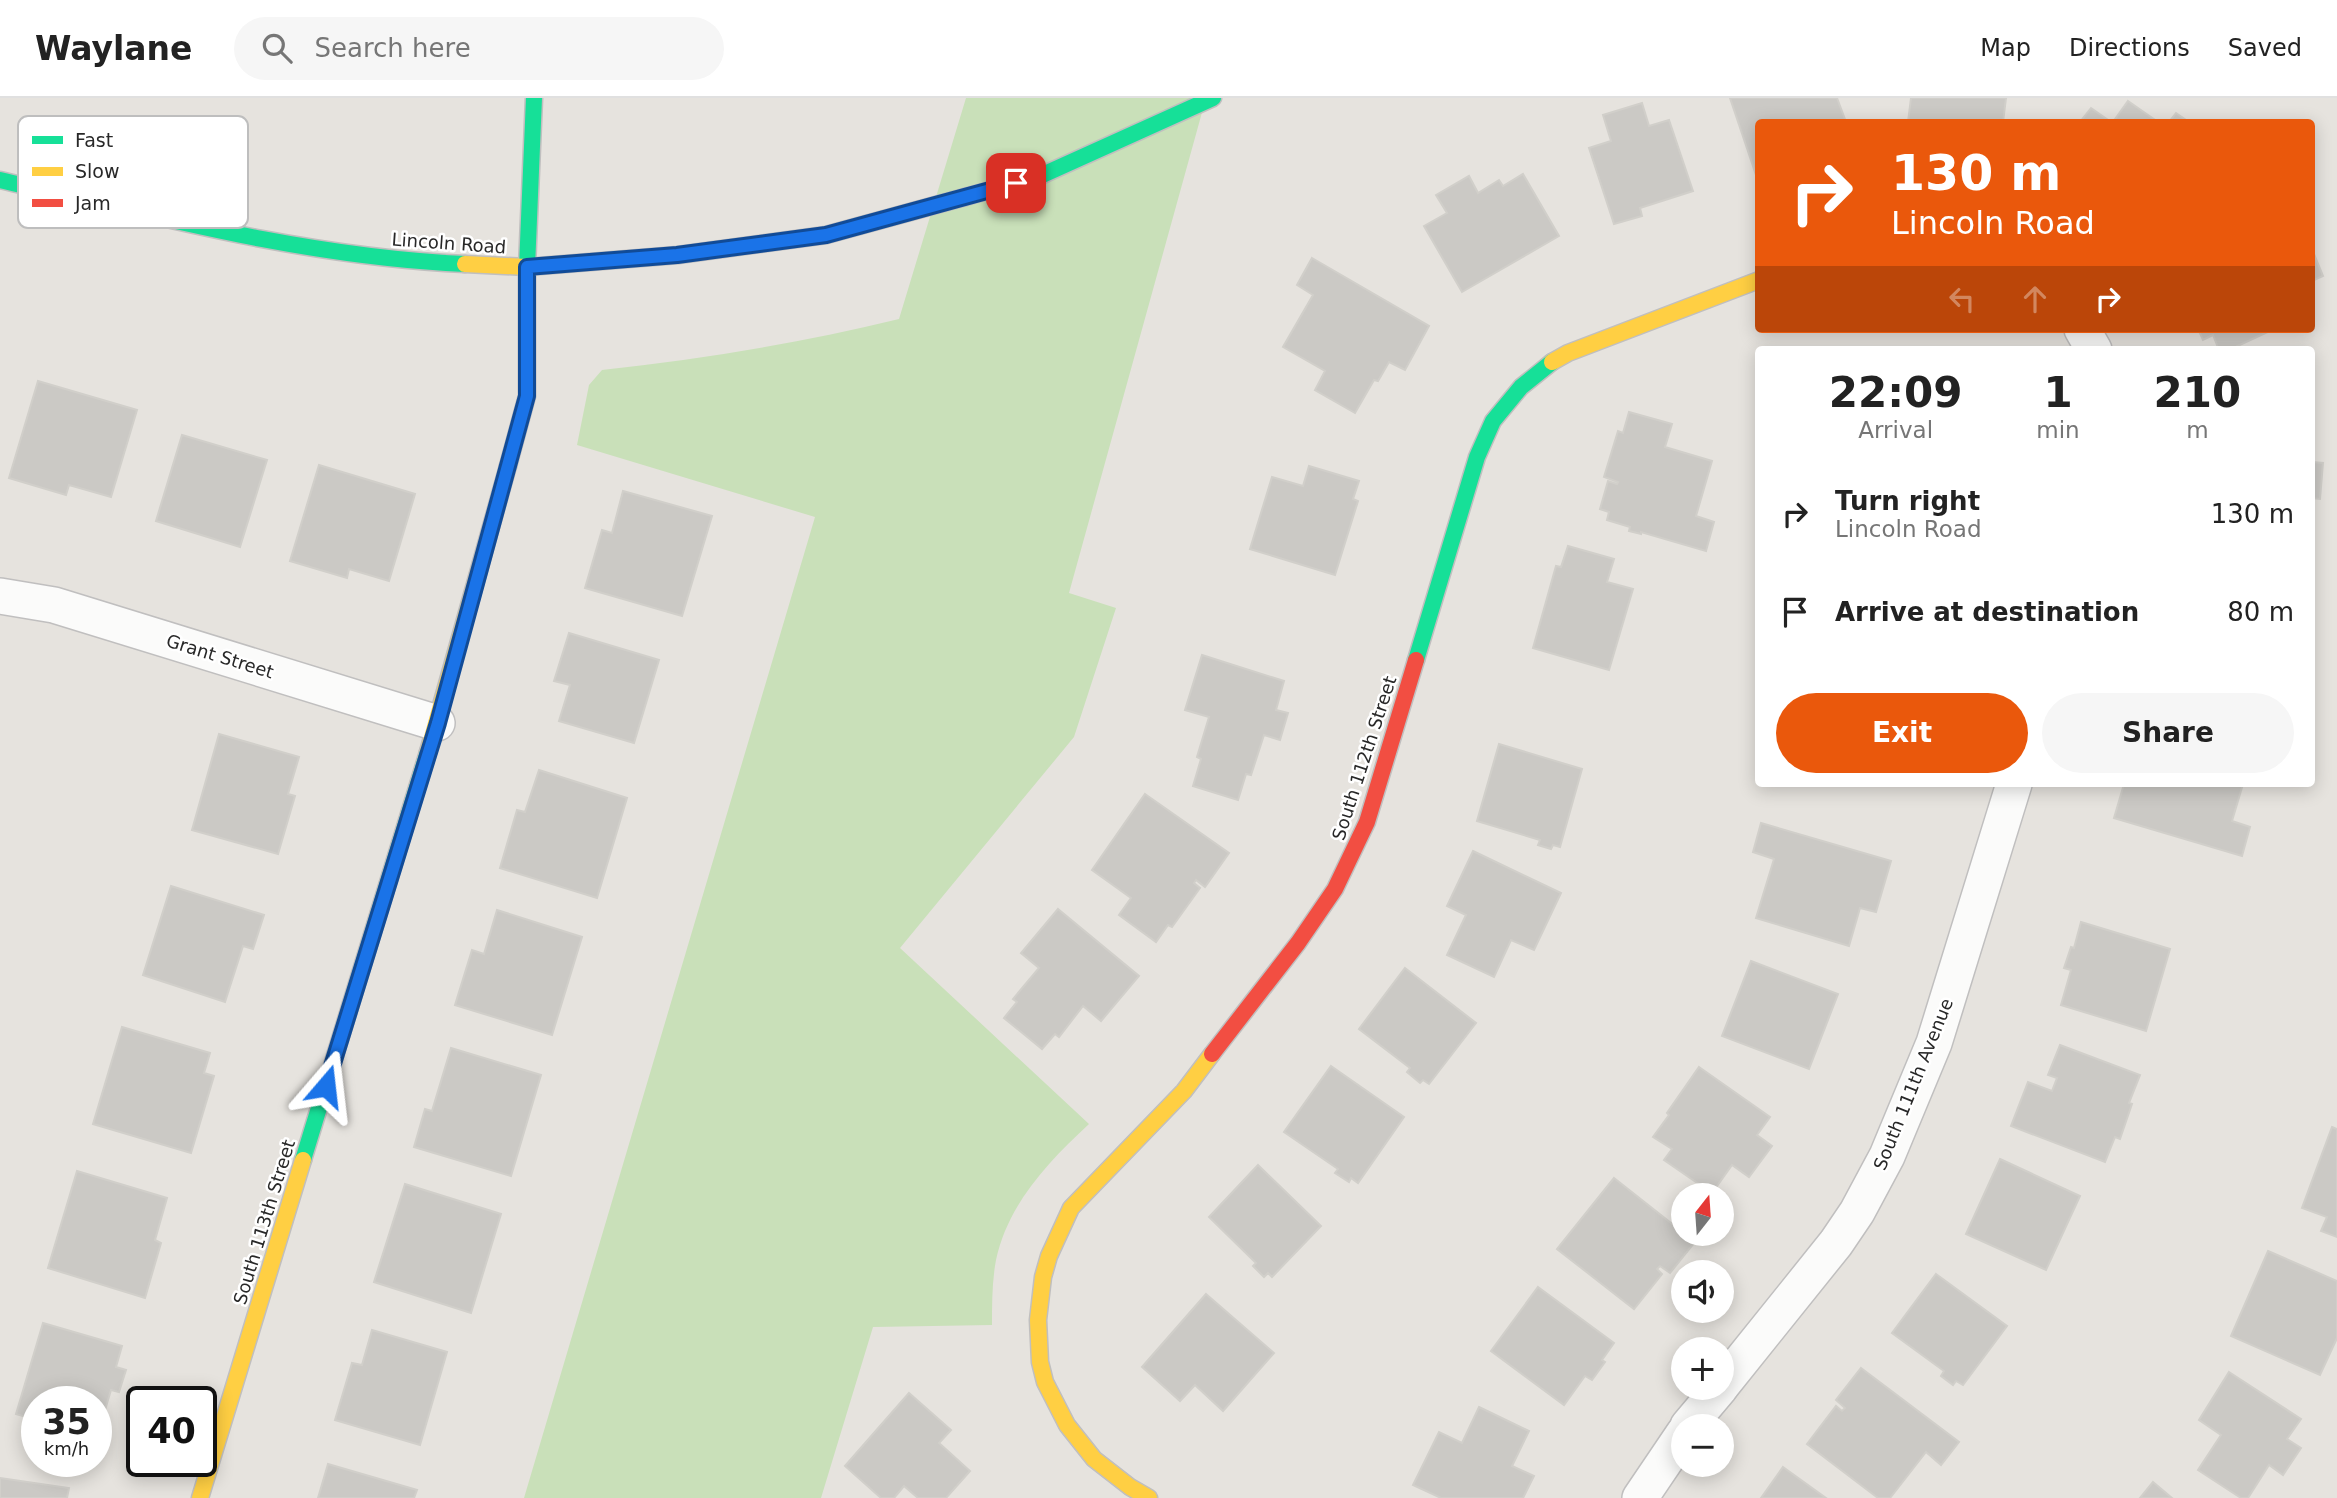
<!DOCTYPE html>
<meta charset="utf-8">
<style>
:root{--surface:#fff;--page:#f6f6f6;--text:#222;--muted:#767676;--line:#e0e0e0;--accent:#ea580c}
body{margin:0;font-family:"DejaVu Sans",sans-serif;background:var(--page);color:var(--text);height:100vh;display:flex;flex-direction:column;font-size:26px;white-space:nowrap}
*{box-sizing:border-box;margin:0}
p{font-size:23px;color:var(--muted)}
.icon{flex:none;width:38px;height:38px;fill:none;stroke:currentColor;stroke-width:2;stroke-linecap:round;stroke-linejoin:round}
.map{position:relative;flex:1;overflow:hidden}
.details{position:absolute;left:1755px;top:248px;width:560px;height:441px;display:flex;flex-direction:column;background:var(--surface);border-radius:7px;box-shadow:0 4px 18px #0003}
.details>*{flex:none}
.guide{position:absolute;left:1755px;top:21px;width:560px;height:214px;border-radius:7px;box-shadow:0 4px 18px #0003;background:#ea580c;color:#fff;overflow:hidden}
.needle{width:46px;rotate:17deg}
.buttons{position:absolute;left:1671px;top:1085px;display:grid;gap:14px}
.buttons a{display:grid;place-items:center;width:63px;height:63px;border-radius:50%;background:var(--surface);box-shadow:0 4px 18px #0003;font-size:35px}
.speed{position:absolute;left:21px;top:1288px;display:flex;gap:14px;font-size:35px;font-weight:700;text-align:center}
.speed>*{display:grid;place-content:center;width:91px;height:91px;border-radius:50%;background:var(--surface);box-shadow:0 4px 18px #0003;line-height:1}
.speed small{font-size:18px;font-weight:400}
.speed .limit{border:4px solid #111;border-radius:10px;background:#fff;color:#111}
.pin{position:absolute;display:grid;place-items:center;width:60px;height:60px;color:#fff;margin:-30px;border-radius:14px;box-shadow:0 4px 10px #0006}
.me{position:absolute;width:77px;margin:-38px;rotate:17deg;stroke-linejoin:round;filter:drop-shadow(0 0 5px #0008)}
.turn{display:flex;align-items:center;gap:24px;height:147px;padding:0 21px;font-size:32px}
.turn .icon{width:91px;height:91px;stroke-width:2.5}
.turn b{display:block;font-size:49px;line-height:60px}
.lanes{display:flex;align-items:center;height:66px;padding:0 21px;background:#0003;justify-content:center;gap:35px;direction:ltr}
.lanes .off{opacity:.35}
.eta{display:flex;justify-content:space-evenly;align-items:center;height:119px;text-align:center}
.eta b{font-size:42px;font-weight:700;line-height:49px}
.button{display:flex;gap:14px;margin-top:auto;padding:14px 21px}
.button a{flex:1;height:80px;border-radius:42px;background:var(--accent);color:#fff;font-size:28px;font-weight:700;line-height:80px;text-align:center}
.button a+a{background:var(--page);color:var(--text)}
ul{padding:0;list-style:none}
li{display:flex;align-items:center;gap:21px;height:98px;padding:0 21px}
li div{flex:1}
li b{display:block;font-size:26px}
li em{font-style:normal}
header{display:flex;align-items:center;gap:42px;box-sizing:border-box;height:98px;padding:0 35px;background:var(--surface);border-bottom:2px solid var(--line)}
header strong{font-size:33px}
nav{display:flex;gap:38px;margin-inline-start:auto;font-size:24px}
.search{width:490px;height:63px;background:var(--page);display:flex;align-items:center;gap:18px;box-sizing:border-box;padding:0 24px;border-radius:38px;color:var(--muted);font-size:26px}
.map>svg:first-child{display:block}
.green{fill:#c9e0b9}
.building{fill:#cbc9c5;stroke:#d1cfca;stroke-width:2}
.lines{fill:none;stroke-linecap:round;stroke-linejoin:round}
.street-casing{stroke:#c0bfbf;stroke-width:38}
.fast-casing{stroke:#c0bfbf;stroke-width:19}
.slow-casing{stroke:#c0bfbf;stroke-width:19}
.jam-casing{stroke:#c0bfbf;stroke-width:19}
.street{stroke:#fbfbfa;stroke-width:35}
.fast{stroke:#16e098;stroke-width:16}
.slow{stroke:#ffcf43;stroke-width:16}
.jam{stroke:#f24e42;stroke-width:16}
.route-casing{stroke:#114b97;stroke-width:18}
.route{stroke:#1a73e8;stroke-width:12}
.labels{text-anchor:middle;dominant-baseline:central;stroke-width:5;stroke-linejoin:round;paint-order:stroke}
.street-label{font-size:18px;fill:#282828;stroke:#fff}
.key{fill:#fff;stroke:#bebebe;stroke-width:2}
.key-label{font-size:19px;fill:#282828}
</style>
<header>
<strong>Waylane</strong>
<div class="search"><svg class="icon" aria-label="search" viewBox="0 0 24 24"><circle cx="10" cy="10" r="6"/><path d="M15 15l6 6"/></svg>Search here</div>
<nav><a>Map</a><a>Directions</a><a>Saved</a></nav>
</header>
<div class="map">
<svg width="2337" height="1400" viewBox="0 0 2337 1400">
<rect width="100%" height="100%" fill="#e6e3de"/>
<!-- green -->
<path class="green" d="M966,0H1206L1069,495L1116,510L1074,639L900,850L1089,1026C1048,1064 1008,1106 996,1162C992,1183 992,1206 992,1227L873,1229L821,1400H524L815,419L577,347L589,287L602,272C702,261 801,245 899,221Z"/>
<!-- building -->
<g class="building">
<path d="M1730,0H1837L1846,24H1759V76L1756,77Z"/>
<path d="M1911,0H2006L2003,24H1908Z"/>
<path d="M2128,3L2158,24H2113Z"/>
<path d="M1642,5L1649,28L1669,22L1693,93L1640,110L1642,118L1614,126L1589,50L1611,43L1603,17Z"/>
<path d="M2091,10L2111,24H2080Z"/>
<path d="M2176,15L2189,24H2169Z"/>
<path d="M1523,76L1559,138L1462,194L1424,128L1447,115L1436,97L1469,78L1478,95L1499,82L1503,88Z"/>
<path d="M2312,151L2323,178L2312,183Z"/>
<path d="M1312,160L1429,228L1405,272L1389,264L1378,283L1374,282L1355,315L1315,292L1325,273L1283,249L1313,197L1297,187Z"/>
<path d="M2198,231H2274L2229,252H2219L2213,237L2203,242Z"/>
<path d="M38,283L137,312L111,399L69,387L66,397L9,380Z"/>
<path d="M1629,314L1672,326L1665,349L1712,363L1696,418L1714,424L1706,453L1641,434V436L1629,433L1630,429L1607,422L1609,414L1600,411L1608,383L1617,386L1618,384L1604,379L1618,333L1623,335Z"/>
<path d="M182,337L267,362L240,449L156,423Z"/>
<path d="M2312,364L2323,365L2320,401L2312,400Z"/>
<path d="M319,367L415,396L389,483L349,471L347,480L290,463Z"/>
<path d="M1309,368L1359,383L1353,401L1358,403L1335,477L1250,451L1272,379L1303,388Z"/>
<path d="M623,393L712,418L682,518L585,490L602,432L612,435Z"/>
<path d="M1568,448L1614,461L1607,484L1633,491L1609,572L1533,550L1556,468L1561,469Z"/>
<path d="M569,535L659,562L634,645L559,623L570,587L554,583Z"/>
<path d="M1202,557L1284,583L1276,612L1288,615L1280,642L1264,637L1251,677L1246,676L1238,702L1193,688L1201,661L1197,659L1209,619L1185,612Z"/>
<path d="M219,636L299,659L288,696L295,698L278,756L192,732Z"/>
<path d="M1499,646L1582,671L1560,749L1553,747L1551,751L1538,747L1540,742L1477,723Z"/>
<path d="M539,672L627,700L597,800L500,770L517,712L525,714Z"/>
<path d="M2124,686H2243L2232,723L2250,729L2242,758L2114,720Z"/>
<path d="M1145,696L1229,755L1205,789L1196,782L1194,785L1200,790L1172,829L1168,827L1156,844L1119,817L1131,800L1092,772Z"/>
<path d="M1761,725L1891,763L1876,814L1860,810L1849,848L1756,820L1774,761L1753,754Z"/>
<path d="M1473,753L1561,795L1534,852L1511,842L1494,879L1447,857L1466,817L1447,808Z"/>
<path d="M171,788L264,817L253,851L243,848L225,904L143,877Z"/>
<path d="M1058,811L1139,878L1101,923L1083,908L1059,939L1055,936L1042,951L1004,920L1017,904L1013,901L1039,870L1021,855Z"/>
<path d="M497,812L582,839L552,937L455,907L472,852L484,856Z"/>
<path d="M2081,824L2170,851L2146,933L2061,907L2071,872L2064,870L2071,849L2074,850Z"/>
<path d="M1751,863L1838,896L1809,971L1722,938Z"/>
<path d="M1405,870L1476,925L1429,986L1423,982L1420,985L1407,974L1410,970L1359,931Z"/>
<path d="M122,929L210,955L204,975L214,978L191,1055L93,1026Z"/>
<path d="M2060,947L2140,977L2129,1005L2132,1006L2120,1041L2115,1039L2105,1064L2011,1028L2028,984L2052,993L2057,980L2048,977Z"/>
<path d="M451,950L541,977L511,1078L414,1049L425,1011L432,1013Z"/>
<path d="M1331,968L1404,1019L1358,1085L1351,1080L1349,1084L1335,1075L1338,1071L1284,1034Z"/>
<path d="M1699,969L1770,1019L1757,1037L1772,1048L1749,1079L1732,1067L1712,1095L1664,1062L1672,1051L1653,1039L1669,1017L1667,1015Z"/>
<path d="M2332,1029L2337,1031V1139L2321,1133L2327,1119L2302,1110Z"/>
<path d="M2000,1061L2080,1098L2046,1172L1966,1136Z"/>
<path d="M1258,1067L1321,1128L1272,1179L1268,1175L1264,1179L1253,1168L1256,1165L1209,1119Z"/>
<path d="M77,1073L167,1100L155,1142L161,1145L145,1200L48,1170Z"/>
<path d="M1614,1080L1695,1144L1670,1175L1660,1168L1657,1171L1662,1176L1634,1211L1557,1151Z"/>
<path d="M405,1086L501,1116L471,1215L374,1184Z"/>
<path d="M2268,1153L2337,1183V1240L2320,1277L2231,1238Z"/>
<path d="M1936,1176L2007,1228L1963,1287L1956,1283L1953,1287L1941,1278L1944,1273L1892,1235Z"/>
<path d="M1538,1189L1614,1245L1602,1262L1605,1264L1592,1282L1585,1278L1564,1307L1491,1253Z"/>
<path d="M1206,1196L1274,1255L1223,1313L1195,1287L1180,1303L1142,1269Z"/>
<path d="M43,1225L122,1248L116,1269L126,1272L119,1294L111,1292L97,1339L96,1304H37V1322L16,1316Z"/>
<path d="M372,1232L447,1254L420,1347L335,1322L352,1265L362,1267Z"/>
<path d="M1861,1270L1959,1344L1941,1367L1926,1354L1890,1400H1878L1807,1346L1836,1308L1842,1313L1845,1310L1836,1302Z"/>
<path d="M2229,1274L2301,1321L2287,1341L2301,1350L2283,1377L2269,1367L2248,1400H2241L2198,1372L2221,1337L2199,1322Z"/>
<path d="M909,1295L951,1332L939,1345L970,1373L946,1400H918L904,1388L894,1400H881L845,1368Z"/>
<path d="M1479,1309L1529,1333L1512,1368L1534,1378L1523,1400H1441L1413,1387L1439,1334L1462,1345Z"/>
<path d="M328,1366L417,1392L414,1400H318Z"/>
<path d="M1783,1369L1826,1400H1761Z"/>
<path d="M0,1380L69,1390L67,1400H0Z"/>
<path d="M2153,1384L2172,1400H2140Z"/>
</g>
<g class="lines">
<defs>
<g id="street">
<path d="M2082,231L2094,252"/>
<path d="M0,498L54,507L437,625"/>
<path d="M1722,1287L1836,1145L1857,1114L1887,1058L1934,945L2014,686"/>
<path d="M1688,1328L1720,1290"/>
<path d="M1640,1400L1684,1335"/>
</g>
<g id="fast">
<path d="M0,82C154,118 306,159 465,166"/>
<path d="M965,99L1038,79L1213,0"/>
<path d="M508,368L527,298V169L534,0"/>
<path d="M1416,562L1477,359L1493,323L1521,289L1552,264"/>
<path d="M303,1062L428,654"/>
</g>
<g id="slow">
<path d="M465,166L527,169L678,157L826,137L965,99"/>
<path d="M1552,264L1568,255L1759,182"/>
<path d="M428,654L508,368"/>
<path d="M200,1400L303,1062"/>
<path d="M1149,1400L1130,1389L1094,1361L1067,1327L1045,1284L1040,1264L1038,1222L1043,1179L1049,1158L1071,1110L1184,993L1212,956"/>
</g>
<path id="jam" d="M1212,956L1298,845L1335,791L1367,724L1416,562"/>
</defs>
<!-- street casing -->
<use href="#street" class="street-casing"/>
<!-- fast casing -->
<use href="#fast" class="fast-casing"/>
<!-- slow casing -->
<use href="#slow" class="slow-casing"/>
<!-- jam casing -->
<use href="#jam" class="jam-casing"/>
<!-- street -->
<use href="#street" class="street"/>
<!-- fast -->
<use href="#fast" class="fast"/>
<!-- slow -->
<use href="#slow" class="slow"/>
<!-- jam -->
<use href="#jam" class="jam"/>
</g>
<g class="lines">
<defs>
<path id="route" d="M326,988L438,625L527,298V169L677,157L826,137L1016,85"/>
</defs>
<!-- route casing -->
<use href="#route" class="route-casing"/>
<!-- route -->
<use href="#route" class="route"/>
</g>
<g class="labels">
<!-- street labels -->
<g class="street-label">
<text transform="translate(449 145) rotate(4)">Lincoln Road</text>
<text transform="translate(220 558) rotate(17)">Grant Street</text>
<text transform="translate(1364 660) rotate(-72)">South 112th Street</text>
<text transform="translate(1913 986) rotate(-68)">South 111th Avenue</text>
<text transform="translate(264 1124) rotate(-73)">South 113th Street</text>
</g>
</g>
<!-- legend -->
<rect x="18" y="18" width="230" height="112" rx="10" class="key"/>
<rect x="32" y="38" width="31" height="8" fill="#16e098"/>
<rect x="32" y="69" width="31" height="9" fill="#ffcf43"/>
<rect x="32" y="101" width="31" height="8" fill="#f24e42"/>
<g class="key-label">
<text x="75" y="49">Fast</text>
<text x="75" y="80">Slow</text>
<text x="75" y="112">Jam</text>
</g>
</svg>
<div class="buttons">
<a><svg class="needle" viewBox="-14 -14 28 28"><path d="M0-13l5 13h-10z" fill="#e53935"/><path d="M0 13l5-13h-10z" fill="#767676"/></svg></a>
<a><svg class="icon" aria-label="sound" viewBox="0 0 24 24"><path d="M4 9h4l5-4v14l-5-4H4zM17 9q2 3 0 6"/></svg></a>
<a>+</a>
<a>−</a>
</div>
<div class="speed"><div>35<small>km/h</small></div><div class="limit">40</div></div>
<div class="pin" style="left:1016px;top:85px;background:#d93025"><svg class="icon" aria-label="arrive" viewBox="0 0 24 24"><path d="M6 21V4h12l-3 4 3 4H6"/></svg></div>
<svg class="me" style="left:326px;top:988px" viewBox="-20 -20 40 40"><path d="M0-17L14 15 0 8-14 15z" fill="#1a73e8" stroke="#fff" stroke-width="4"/></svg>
<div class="guide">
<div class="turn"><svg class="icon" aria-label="right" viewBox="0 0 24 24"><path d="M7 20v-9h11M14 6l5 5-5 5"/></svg><div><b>130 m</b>Lincoln Road</div></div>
<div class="lanes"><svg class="icon off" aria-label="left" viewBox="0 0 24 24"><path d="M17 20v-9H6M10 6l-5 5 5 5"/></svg><svg class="icon off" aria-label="ahead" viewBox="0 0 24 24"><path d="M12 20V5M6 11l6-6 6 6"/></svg><svg class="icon" aria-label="right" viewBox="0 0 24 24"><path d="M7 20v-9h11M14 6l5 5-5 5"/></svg></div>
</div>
<section class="details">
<div class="eta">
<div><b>22:09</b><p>Arrival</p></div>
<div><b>1</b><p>min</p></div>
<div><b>210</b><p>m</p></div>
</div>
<ul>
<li><svg class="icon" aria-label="right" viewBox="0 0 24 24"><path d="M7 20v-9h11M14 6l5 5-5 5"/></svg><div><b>Turn right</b><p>Lincoln Road</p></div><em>130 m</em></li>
<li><svg class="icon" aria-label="arrive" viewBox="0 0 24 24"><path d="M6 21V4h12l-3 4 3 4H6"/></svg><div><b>Arrive at destination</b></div><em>80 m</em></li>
</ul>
<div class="button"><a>Exit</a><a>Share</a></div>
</section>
</div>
